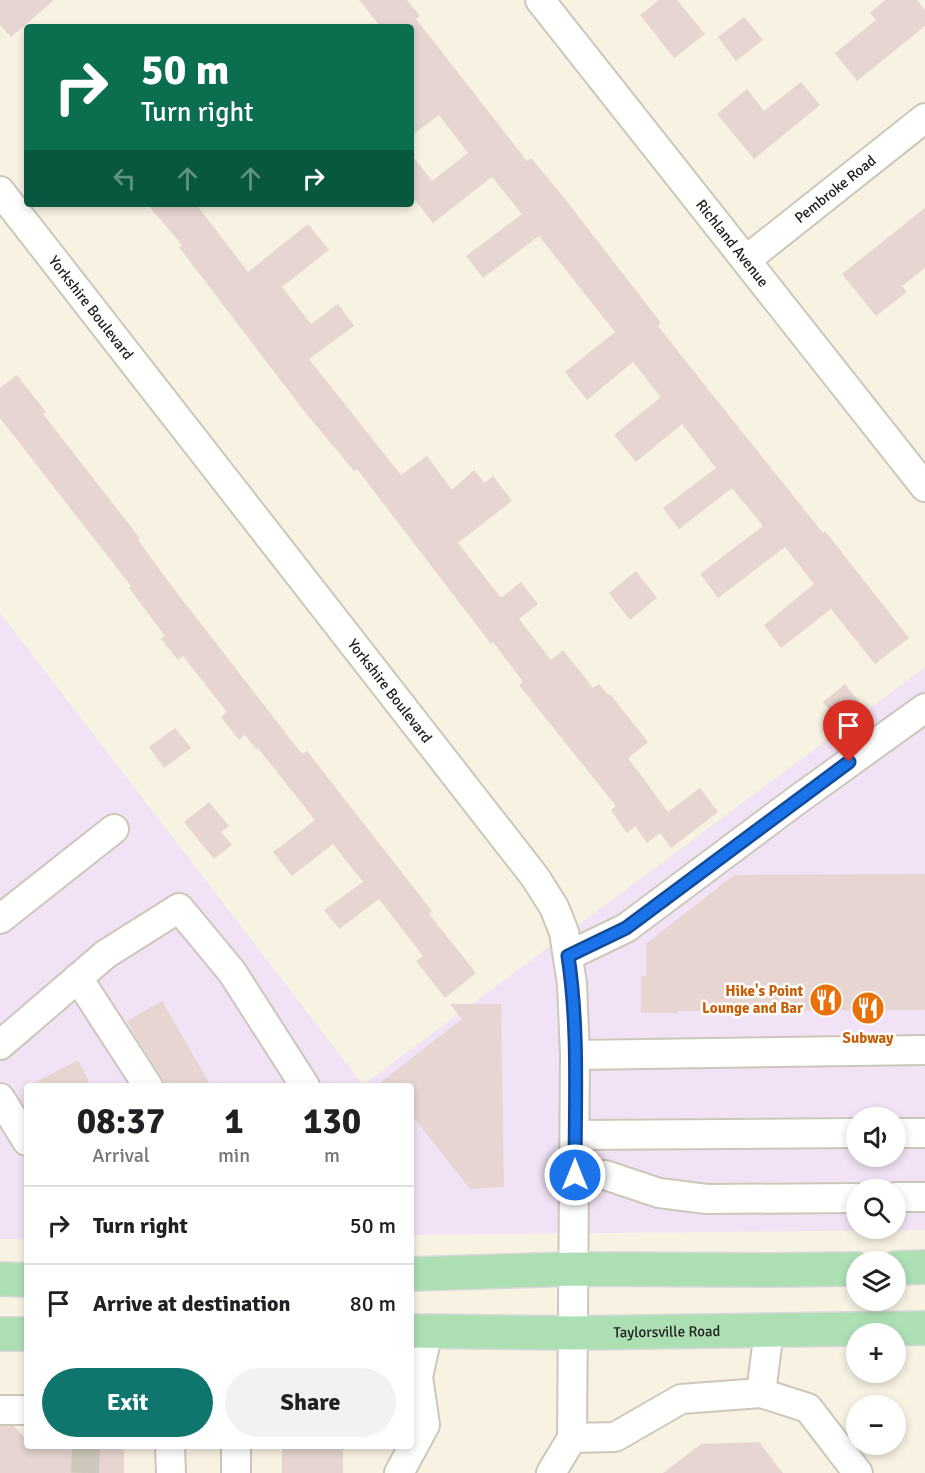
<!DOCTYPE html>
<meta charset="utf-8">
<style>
:root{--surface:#fff;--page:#f2f2f2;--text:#202124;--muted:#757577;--line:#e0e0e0;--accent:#0f766e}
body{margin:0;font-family:Signika,sans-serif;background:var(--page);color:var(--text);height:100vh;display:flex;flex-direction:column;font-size:22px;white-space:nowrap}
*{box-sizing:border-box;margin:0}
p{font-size:20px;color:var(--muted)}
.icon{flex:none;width:33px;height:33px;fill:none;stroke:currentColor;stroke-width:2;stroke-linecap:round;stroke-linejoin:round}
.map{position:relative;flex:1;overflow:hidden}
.side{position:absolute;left:24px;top:1083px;width:390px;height:366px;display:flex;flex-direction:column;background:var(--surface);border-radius:6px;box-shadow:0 3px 9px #0003}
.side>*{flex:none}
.banner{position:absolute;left:24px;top:24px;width:390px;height:183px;border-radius:6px;box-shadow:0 3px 9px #0003;background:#0b6e4f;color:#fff;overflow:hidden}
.fabs{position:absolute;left:846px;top:1107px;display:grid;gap:12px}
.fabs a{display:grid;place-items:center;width:60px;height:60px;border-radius:50%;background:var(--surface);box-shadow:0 3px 9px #0003;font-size:30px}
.pin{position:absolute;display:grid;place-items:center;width:51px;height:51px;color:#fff;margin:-62px -26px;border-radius:50% 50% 50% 0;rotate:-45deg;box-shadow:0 0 6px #0007}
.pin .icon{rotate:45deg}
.me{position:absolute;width:66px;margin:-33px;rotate:0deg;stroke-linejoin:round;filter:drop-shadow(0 0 4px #0008)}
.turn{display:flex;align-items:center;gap:21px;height:126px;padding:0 18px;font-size:27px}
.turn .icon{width:78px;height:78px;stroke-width:2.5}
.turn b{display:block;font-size:42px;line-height:51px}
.lanes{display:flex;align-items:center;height:57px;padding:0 18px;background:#0003;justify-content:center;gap:30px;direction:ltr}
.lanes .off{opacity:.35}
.eta{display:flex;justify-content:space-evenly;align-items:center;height:102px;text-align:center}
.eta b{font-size:36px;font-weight:800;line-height:42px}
.button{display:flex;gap:12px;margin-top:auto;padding:12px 18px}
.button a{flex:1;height:69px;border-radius:36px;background:var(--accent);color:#fff;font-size:24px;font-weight:800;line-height:69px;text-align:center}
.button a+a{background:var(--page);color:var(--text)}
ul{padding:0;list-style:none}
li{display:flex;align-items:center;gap:18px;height:78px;padding:0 18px;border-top:2px solid var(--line)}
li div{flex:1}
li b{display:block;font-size:22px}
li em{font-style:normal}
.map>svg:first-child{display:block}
.commercial{fill:#f2e2f5;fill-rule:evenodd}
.building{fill:#e6d5d0}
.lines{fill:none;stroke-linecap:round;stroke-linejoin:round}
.minor-tunnel{stroke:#cdc8bb;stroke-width:28;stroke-dasharray:28 14;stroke-linecap:butt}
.minor-casing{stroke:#cdc7b9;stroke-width:32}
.major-casing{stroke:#d7d7d6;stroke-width:36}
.minor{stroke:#fff;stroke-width:28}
.major{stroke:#addfb5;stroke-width:33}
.route-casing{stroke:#114b97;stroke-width:15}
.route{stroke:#1a73e8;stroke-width:10}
.labels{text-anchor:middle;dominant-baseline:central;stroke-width:5;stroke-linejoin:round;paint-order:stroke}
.street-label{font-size:15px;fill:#23211c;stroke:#fff}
.food-label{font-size:15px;font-weight:bold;fill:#c56008;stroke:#fff;text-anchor:end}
</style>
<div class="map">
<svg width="925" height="1473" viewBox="0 0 925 1473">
<rect width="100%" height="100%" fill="#f8f2e3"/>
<!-- commercial -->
<path class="commercial" d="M0,613L363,1085L925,667V1230L411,1235V1086H27V1239H0ZM856,1118H896V1156H856ZM856,1190H896V1228H856Z"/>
<!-- building -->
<g class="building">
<path d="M0,0H54L11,37L0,25Z"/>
<path d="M359,0H407L420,16L416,19L527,161L531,158L565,199L661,323L658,326L707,388L823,533L825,531L909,638L875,664L831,609L781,648L764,625L814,584L785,547L718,598L700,574L763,526L732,488L679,529L663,508L716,468L682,424L636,462L614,435L661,397L633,362L587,400L565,372L615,332L539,236L483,278L466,256L522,214L492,177L433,223L411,195V154L432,181L468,153L439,115L411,136V23L406,27H381Z"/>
<path d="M659,0H677L705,34L674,58L640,15Z"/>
<path d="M885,0H917L925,10V26L857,81L835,53L876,20L870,13Z"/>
<path d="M744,17L763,40L736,61L718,37Z"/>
<path d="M801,82L820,105L754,159L717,114L747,89L764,111Z"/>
<path d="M147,204H196L248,272L308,224L329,250L282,287L311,324L338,304L354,326L309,359L401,475L427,456L452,490L474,470L485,483L493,476L512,501L458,543L501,598L521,582L538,604L519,619L551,660L563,650L593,688L599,684L608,695L610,694L648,742L628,758L668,812L700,788L718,812L671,848L660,833L647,843L635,826L627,833L611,810L616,806L519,685L523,682L493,642L491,644L357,469L354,471L304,411L179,247L182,245Z"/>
<path d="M925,208V268L902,286L907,292L876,316L842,274Z"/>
<path d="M17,375L46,412L43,414L128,523L140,539L138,540L174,589L302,754L307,751L432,911L429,914L476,973L445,998L416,961L423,956L379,899L339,929L324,910L363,882L333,844L292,876L273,852L315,820L258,748L256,749L245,735L239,740L221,717L227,712L183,656L178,660L161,639L165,636L129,588L131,586L0,418V388Z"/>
<path d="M636,571L657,598L630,620L609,593Z"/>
<path d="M845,684L866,711L844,728L823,702Z"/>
<path d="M175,728L191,748L164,768L149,747Z"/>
<path d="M209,802L229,826L221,832L232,845L214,859L184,822Z"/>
<path d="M925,874V1010L677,1011V1013H641V976H646V944L734,875Z"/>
<path d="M162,1001L211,1086H164L162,1077L134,1034L127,1021Z"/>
<path d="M450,1004H501L504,1187L470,1189L411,1114V1086H376L462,1019Z"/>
<path d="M78,1060L91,1086H28Z"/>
<path d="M0,1426H14L27,1440V1446H124V1473H0Z"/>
<path d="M759,1442L783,1473H663L701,1444Z"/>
<rect x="282" y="1446" width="61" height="27"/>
</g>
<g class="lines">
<!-- minor-tunnel -->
<path class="minor-tunnel" d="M85,1473L86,1446"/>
<defs>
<g id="minor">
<path id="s1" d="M540,0L925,487"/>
<path id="s2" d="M0,191L535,877L554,907L564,932L572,984L575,1055L572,1438"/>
<path id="s3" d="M746,260L925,118"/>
<path d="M0,919L114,829"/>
<path d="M568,956L626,928L793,803L925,708"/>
<path d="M78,978L148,1086"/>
<path d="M0,1045L106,954L179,908L232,972L305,1086"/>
<path d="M575,1055L925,1050"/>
<path d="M0,1098L27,1141"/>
<path d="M896,1133H925"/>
<path d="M575,1135L856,1133"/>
<path d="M575,1175H605L659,1193L707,1199L856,1198"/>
<path d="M896,1197H925"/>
<path d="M761,1393L769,1330"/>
<path d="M0,1410H27"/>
<path d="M170,1446L171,1473"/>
<path d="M236,1446V1473"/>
<path d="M399,1473L425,1425L418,1377L428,1331"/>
<path d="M551,1473L572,1438L615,1437L681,1399L761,1393L808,1408L858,1473"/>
</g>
<g id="major">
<path d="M896,1268L925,1267"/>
<path d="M411,1274L574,1269L773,1270L856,1269"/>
<path d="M0,1279L27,1280"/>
<path id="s4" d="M411,1331L575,1333L925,1328"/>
<path d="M0,1334H27"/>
</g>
</defs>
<!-- minor casing -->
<use href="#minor" class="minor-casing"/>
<!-- major casing -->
<use href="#major" class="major-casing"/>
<!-- minor -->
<use href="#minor" class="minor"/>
<!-- major -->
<use href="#major" class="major"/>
</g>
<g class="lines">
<defs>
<path id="route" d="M575,1175C575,1102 579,1028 568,956L626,928L849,762"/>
</defs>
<!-- route casing -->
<use href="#route" class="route-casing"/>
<!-- route -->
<use href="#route" class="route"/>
</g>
<!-- icons -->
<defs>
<symbol id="restaurant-disc" viewBox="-11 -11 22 22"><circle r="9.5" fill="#e8710a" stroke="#fff"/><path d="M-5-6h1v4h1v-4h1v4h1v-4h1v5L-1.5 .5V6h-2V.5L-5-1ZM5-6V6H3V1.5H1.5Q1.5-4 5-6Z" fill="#fff"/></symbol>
</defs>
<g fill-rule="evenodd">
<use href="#restaurant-disc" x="807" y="981" width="38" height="38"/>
<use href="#restaurant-disc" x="849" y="989" width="38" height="38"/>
</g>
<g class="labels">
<!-- street labels -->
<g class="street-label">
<text stroke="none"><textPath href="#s3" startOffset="114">Pembroke Road</textPath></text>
<text stroke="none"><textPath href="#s1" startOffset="310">Richland Avenue</textPath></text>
<text stroke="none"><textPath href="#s2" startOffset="148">Yorkshire Boulevard</textPath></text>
<text stroke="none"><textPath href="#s2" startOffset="634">Yorkshire Boulevard</textPath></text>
<text stroke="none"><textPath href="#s4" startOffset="256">Taylorsville Road</textPath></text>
</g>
<!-- food labels -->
<g class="food-label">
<text x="803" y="991">Hike's Point<tspan x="803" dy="17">Lounge and Bar</tspan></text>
<text x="868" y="1038" text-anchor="middle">Subway</text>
</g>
</g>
</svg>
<div class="fabs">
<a><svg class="icon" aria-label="sound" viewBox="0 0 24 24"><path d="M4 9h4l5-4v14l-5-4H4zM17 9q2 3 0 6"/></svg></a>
<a><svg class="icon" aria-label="search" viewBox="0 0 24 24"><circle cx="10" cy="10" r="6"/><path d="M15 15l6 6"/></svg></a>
<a><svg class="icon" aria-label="layers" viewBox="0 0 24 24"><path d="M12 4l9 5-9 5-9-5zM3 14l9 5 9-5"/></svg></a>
<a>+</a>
<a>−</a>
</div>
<div class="pin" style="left:849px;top:762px;background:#d93025"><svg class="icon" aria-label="arrive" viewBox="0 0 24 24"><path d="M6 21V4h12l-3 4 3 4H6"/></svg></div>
<svg class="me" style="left:575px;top:1175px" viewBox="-20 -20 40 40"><circle r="17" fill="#1a73e8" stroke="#fff" stroke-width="3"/><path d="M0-11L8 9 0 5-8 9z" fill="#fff"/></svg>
<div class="banner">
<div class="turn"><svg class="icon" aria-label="right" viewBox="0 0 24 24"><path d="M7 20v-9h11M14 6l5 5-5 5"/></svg><div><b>50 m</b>Turn right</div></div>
<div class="lanes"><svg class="icon off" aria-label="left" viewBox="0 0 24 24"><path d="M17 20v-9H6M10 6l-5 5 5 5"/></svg><svg class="icon off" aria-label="ahead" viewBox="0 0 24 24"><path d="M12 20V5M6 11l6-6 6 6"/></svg><svg class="icon off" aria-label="ahead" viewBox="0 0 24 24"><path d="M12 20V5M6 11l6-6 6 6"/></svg><svg class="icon" aria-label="right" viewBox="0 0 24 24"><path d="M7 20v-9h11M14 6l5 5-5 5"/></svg></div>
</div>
<section class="side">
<div class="eta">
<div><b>08:37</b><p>Arrival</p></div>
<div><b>1</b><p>min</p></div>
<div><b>130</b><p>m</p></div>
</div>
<ul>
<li><svg class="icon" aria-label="right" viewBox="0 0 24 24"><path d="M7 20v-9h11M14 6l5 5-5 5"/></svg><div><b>Turn right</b></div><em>50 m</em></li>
<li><svg class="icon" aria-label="arrive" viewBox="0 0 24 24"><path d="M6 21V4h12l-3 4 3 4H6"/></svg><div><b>Arrive at destination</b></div><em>80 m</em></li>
</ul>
<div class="button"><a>Exit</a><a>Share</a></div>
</section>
</div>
